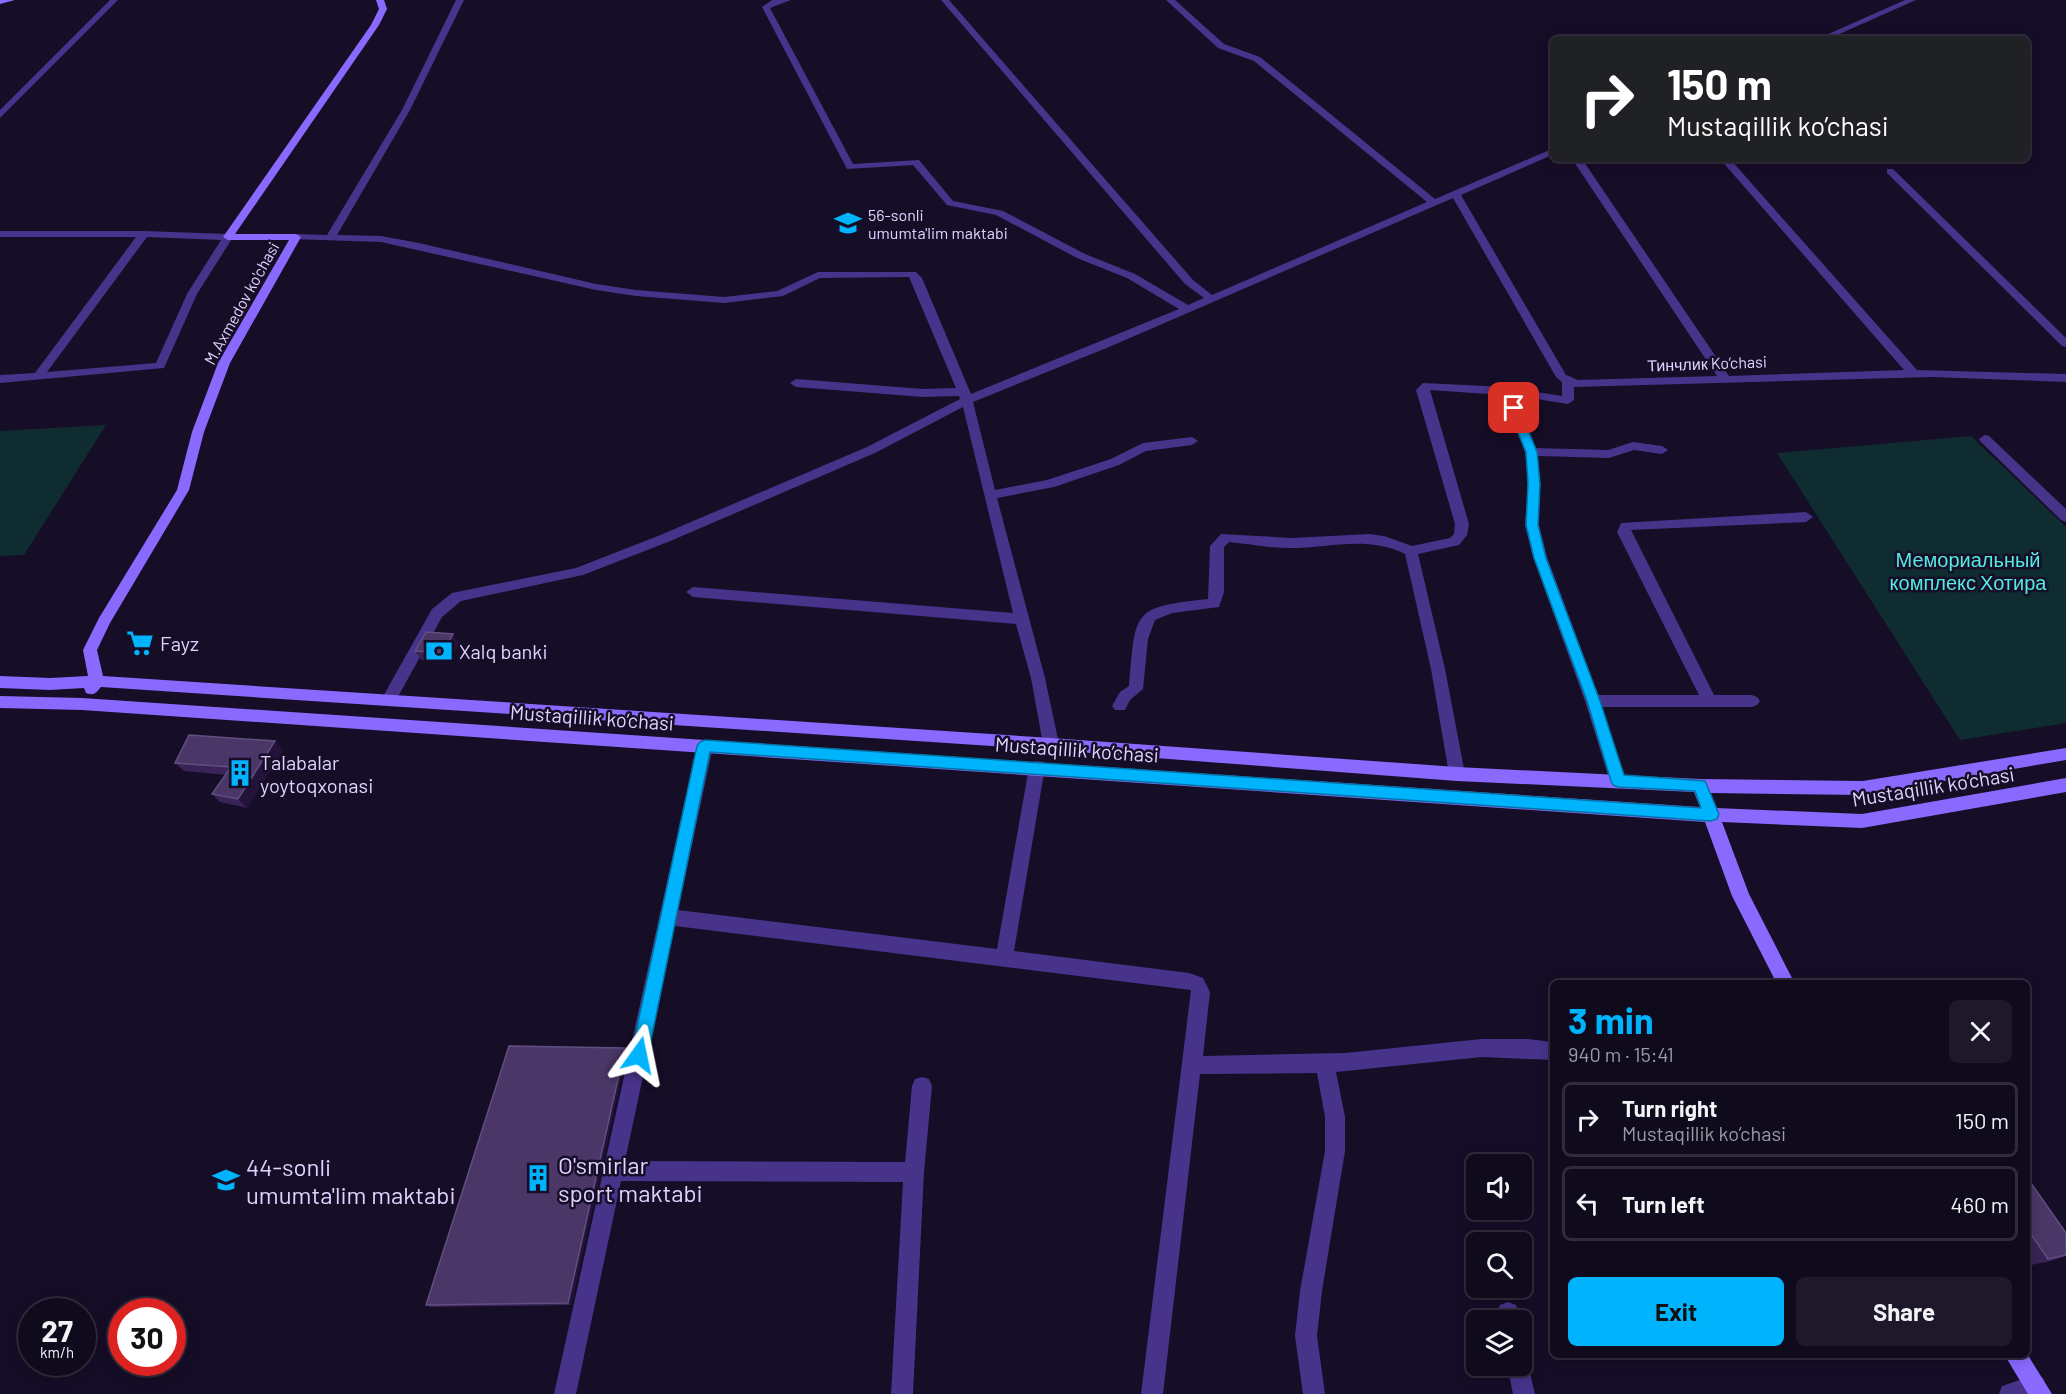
<!DOCTYPE html>
<meta charset="utf-8">
<style>
:root{--surface:#100a1d;--page:#1e182a;--text:#f1f3f6;--muted:#9c9aa4;--line:#302b3b;--accent:#00b3fd}
body{margin:0;font-family:Barlow,sans-serif;background:var(--page);color:var(--text);height:100vh;display:flex;flex-direction:column;font-size:22px;white-space:nowrap}
*{box-sizing:border-box;margin:0}
p{font-size:20px;color:var(--muted)}
.icon{flex:none;width:33px;height:33px;fill:none;stroke:currentColor;stroke-width:2;stroke-linecap:round;stroke-linejoin:round}
.map{position:relative;flex:1;overflow:hidden}
.drawer{position:absolute;left:1550px;top:980px;width:480px;height:378px;display:flex;flex-direction:column;background:var(--surface);border-radius:9px;box-shadow:0 3px 15px #0003,0 0 0 2px var(--line)}
.drawer>*{flex:none}
.top-card{position:absolute;left:1550px;top:36px;width:480px;height:126px;border-radius:9px;box-shadow:0 3px 15px #0003,0 0 0 2px var(--line);background:#202124;color:#fff;overflow:hidden}
.controls{position:absolute;left:1466px;top:1154px;display:grid;gap:12px}
.controls a{display:grid;place-items:center;width:66px;height:66px;border-radius:9px;background:var(--surface);box-shadow:0 3px 15px #0003,0 0 0 2px var(--line);font-size:30px}
.speed{position:absolute;left:18px;top:1298px;display:flex;gap:12px;font-size:30px;font-weight:700;text-align:center}
.speed>*{display:grid;place-content:center;width:78px;height:78px;border-radius:50%;background:var(--surface);box-shadow:0 3px 15px #0003,0 0 0 2px var(--line);line-height:1}
.speed small{font-size:15px;font-weight:400}
.speed .limit{border:9px solid #d22;background:#fff;color:#111}
.pin{position:absolute;display:grid;place-items:center;width:51px;height:51px;color:#fff;margin:-26px;border-radius:12px;box-shadow:0 3px 9px #0006}
.me{position:absolute;width:66px;margin:-33px;rotate:12deg;stroke-linejoin:round;filter:drop-shadow(0 0 4px #0008)}
.turn{display:flex;align-items:center;gap:21px;height:126px;padding:0 18px;font-size:27px}
.turn .icon{width:78px;height:78px;stroke-width:2.5}
.turn b{display:block;font-size:42px;line-height:51px}
.round{display:grid;place-items:center;flex:none;width:63px;height:63px;border-radius:9px;background:var(--page)}
.head{display:flex;align-items:center;justify-content:space-between;height:102px;padding:0 18px}
h1{font-size:36px;font-weight:700;line-height:45px;color:var(--accent)}
.cta{display:flex;gap:12px;margin-top:auto;padding:12px 18px}
.cta a{flex:1;height:69px;border-radius:9px;background:var(--accent);color:#111;font-size:24px;font-weight:700;line-height:69px;text-align:center}
.cta a+a{background:var(--page);color:var(--text)}
ul{padding:0;list-style:none}
li{display:flex;align-items:center;gap:18px;height:75px;margin:0 12px 9px;padding:0 6px;border:3px solid var(--line);border-radius:9px}
li div{flex:1}
li b{display:block;font-size:22px}
li em{font-style:normal}
.map>svg:first-child{display:block}
.green{fill:#0f2c31}
.lines{fill:none;stroke-linecap:round;stroke-linejoin:round}
.street{fill:#47338a;fill-rule:evenodd}
.secondary{fill:#8a69ff;fill-rule:evenodd}
.wall{fill:#382456}
.shaded-wall{fill:#23133b}
.building{fill:#4a3768;stroke:#614f80;stroke-width:1.5}
.route{fill:#00b3fd;stroke:#0074a4;stroke-width:1.5}
.labels{text-anchor:middle;dominant-baseline:central;stroke-width:5;stroke-linejoin:round;paint-order:stroke}
.far-poi-label{font-size:16px;fill:#e0d2ff;stroke:#160d27;text-anchor:start}
.far-street-label{font-size:16px;fill:#e0d2ff;stroke:#160d27}
.park-label{font-size:20px;fill:#53eae2;stroke:#160d27}
.poi-label{font-size:20px;fill:#e0d2ff;stroke:#160d27;text-anchor:start}
.street-label{font-size:20px;fill:#e0d2ff;stroke:#160d27}
.near-poi-label{font-size:24px;fill:#e0d2ff;stroke:#160d27;text-anchor:start}
</style>
<div class="map">
<svg width="2066" height="1394" viewBox="0 0 2066 1394">
<rect width="100%" height="100%" fill="#160d27"/>
<!-- green -->
<g class="green">
<path d="M106,425L24,555L0,556V431Z"/>
<path d="M1971,436L2066,527V723L1960,740L1777,453Z"/>
</g>
<g class="lines">
<!-- street -->
<g class="street">
<path d="M110,0H118L0,118V110Z"/>
<path d="M456,0H464L410,110L337,235L381,236L419,243L596,284L636,290L724,297L777,291L818,272H916L922,278L971,394L1179,309L1127,278L1077,258L996,215L947,205L913,165L847,169L762,7L772,0H791L770,8L853,164L919,160L953,201L1003,211L1085,254L1135,274L1188,305L1204,298L1185,284L941,0H949L1193,280L1212,295L1427,202L1254,61L1218,48L1166,0H1175L1224,44L1260,57L1435,199L1552,149V155L1461,195L1566,375L1578,380L1717,376L1572,159H1582L1729,376L1904,370L1720,159H1730L1917,370L2066,374V382L1932,377L1574,387V400L1568,404L1517,396L1430,390L1469,524L1467,535L1459,545L1418,554L1445,669L1465,774L1463,779L1457,781L1451,779L1449,774L1431,669L1405,554C1368,535 1329,548 1290,548C1269,548 1249,544 1229,542L1224,547V592L1219,607L1172,613L1155,620L1148,639L1143,689L1130,700L1125,710H1115L1112,706L1120,692L1129,686C1136,612 1130,607 1208,599L1210,546L1221,534L1292,538L1369,534L1384,536L1412,546L1450,538L1454,534L1455,524L1416,390L1423,383L1506,387L1562,396V382L1556,377L1453,198L1109,347L973,402L995,490L1047,480L1111,459L1143,443L1192,437L1198,441L1192,445L1146,451L1119,465L1054,487L997,498L1045,678L1059,744L1056,748L1051,750L1046,748L1043,744L1031,678L1016,624L693,597L686,592L693,587L1013,613L963,407L875,453L668,542L583,575L461,601L442,617L394,704H384L381,700L432,609L452,593L576,568L658,536L867,447L960,399L959,396L923,397L796,387L790,383L796,379L923,389L956,388L909,277L820,278L783,296L724,303L636,296L596,290L381,242L292,239V235L296,234L327,235L402,110Z"/>
<path d="M1905,0H1916L1828,39H1817Z"/>
<path d="M1887,169H1893L2066,338V347L2062,346L1887,173Z"/>
<path d="M0,231H144L228,234L233,237L197,294L164,368L0,383V375L35,373L136,237H0ZM147,237L221,240L187,294L156,363L47,372Z"/>
<path d="M1513,404L1519,408L1536,448L1608,450L1633,442L1662,446L1668,450L1662,454L1634,450L1609,458L1538,456L1540,484L1539,525L1547,557L1598,695H1699L1617,532L1621,523L1806,512L1813,517L1806,522L1631,530L1714,695H1752L1757,697L1760,701L1757,705L1752,707H1602L1626,781L1624,786L1618,788L1612,786L1610,781L1585,701L1533,557L1525,525L1528,484L1525,452L1507,408Z"/>
<path d="M1985,435L1989,436L2066,509V522L2061,520L1981,442L1979,439Z"/>
<path d="M705,740L710,742L713,746L678,910L997,949L1029,767L1031,762L1037,761L1043,762L1045,767L1014,951L1189,973L1203,978L1210,992L1203,1056L1345,1053L1482,1039H1528L1552,1042V1060L1482,1057L1336,1072L1345,1117V1151L1322,1291L1317,1336L1325,1394H1303L1295,1336L1300,1291L1325,1151V1117L1317,1073L1200,1074L1163,1394H1141L1191,990L675,926L625,1161L905,1162L912,1086L915,1079L922,1077L929,1079L932,1086L924,1172L913,1394H891L903,1182L621,1181L576,1394H554L697,746L700,742Z"/>
<path d="M1508,1302L1516,1305L1521,1320H1499L1497,1313L1500,1305Z"/>
<path d="M1521,1355L1526,1357L1535,1394H1513L1507,1365H1521Z"/>
<path d="M2035,1375L2043,1378L2046,1386L2043,1394H1999L2002,1386Z"/>
</g>
<!-- secondary -->
<g class="secondary">
<path d="M0,0H15L0,4Z"/>
<path d="M376,0H384L387,9L379,25L235,234H296L301,237L230,363L204,432L189,490L110,623L97,650L103,676L1051,738L1457,767L1700,779L1863,781L2066,748V760L1863,795L1711,793L1716,808L1862,814L2066,778V792L1862,828L1722,822L1749,894L1794,982H1776L1732,896L1705,822L82,710L0,708V696L82,698L1700,807L1694,792L1457,781L1051,750L101,687C96,693 94,696 86,693L84,688L50,690L0,688V676L50,678L88,676L83,650L99,618L177,490L192,432L218,363L289,240H228L223,237L371,25L379,9Z"/>
<path d="M2026,1352L2052,1394H2028L2004,1354H2026Z"/>
</g>
</g>
<!-- wall -->
<g class="wall">
<path d="M459,643L448,662L421,660L415,651Z"/>
<path d="M283,750L247,808L220,802L212,794L226,775L184,771L175,763Z"/>
<path d="M627,1051L571,1305L430,1307L426,1305Z"/>
<path d="M2026,1176L2066,1233V1256L2051,1261L2026,1266Z"/>
</g>
<!-- shaded-wall -->
<g class="shaded-wall">
<path d="M453,634L459,643L448,662L443,653Z"/>
<path d="M275,741L283,750L247,808L238,799Z"/>
<path d="M625,1048L627,1051L571,1305L568,1303Z"/>
</g>
<!-- building -->
<g class="building">
<path d="M426,632L453,634L443,653L415,651Z"/>
<path d="M189,735L275,741L238,799L212,794L231,767L175,763Z"/>
<path d="M509,1046L625,1048L568,1303L426,1305Z"/>
<path d="M2026,1176L2066,1233V1255L2048,1259L2026,1227Z"/>
</g>
<!-- route -->
<path class="route" d="M1514,404L1519,408L1537,452L1540,484L1538,525L1546,558L1600,701L1624,775L1705,781L1719,814L1717,819L1711,821L710,752L648,1055L645,1061L639,1064L633,1061L631,1055L697,746L700,742L705,740L1701,808L1695,791L1618,787L1613,785L1611,781L1587,701L1534,558L1526,525L1528,484L1526,452L1508,408Z"/>
<!-- icons -->
<defs>
<symbol id="school-bare" viewBox="-9 -9 18 18"><path d="M0-5L7-2L0 1L-7-2ZM-4 1L0 2.5L4 1V4Q0 6-4 4Z" fill="#00b3fd" stroke="#160d27" stroke-width="2.5" paint-order="stroke"/></symbol>
<symbol id="supermarket-bare" viewBox="-9 -9 18 18"><path d="M-6-5.5h2.5l.6 2H6L4.5 2H-2.5L-4.4-4H-6ZM-1.5 3.2a1.3 1.3 0 1 0 .1 0ZM3 3.2a1.3 1.3 0 1 0 .1 0Z" fill="#00b3fd" stroke="#160d27" stroke-width="2.5" paint-order="stroke"/></symbol>
<symbol id="bank-bare" viewBox="-9 -9 18 18"><path d="M-6-4H6V4H-6ZM0-2.3a2.3 2.3 0 1 0 0 4.6a2.3 2.3 0 1 0 0-4.6Z" fill="#00b3fd" stroke="#160d27" stroke-width="2.5" paint-order="stroke"/></symbol>
<symbol id="building-bare" viewBox="-9 -9 18 18"><path d="M-4-6H4V6H1V3H-1V6H-4ZM-2.5-4.3h1.7v1.8h-1.7ZM.8-4.3h1.7v1.8H.8ZM-2.5-1h1.7V.8h-1.7ZM.8-1h1.7V.8H.8Z" fill="#00b3fd" stroke="#160d27" stroke-width="2.5" paint-order="stroke"/></symbol>
</defs>
<g fill-rule="evenodd">
<use href="#school-bare" x="829" y="204" width="38" height="38"/>
<use href="#supermarket-bare" x="121" y="624" width="38" height="38"/>
<use href="#bank-bare" x="420" y="632" width="38" height="38"/>
<use href="#building-bare" x="221" y="754" width="38" height="38"/>
<use href="#building-bare" x="519" y="1159" width="38" height="38"/>
<use href="#school-bare" x="207" y="1161" width="38" height="38"/>
</g>
<g class="labels">
<!-- far-poi labels -->
<g class="far-poi-label">
<text x="868" y="214">56-sonli<tspan x="868" dy="18">umumta'lim maktabi</tspan></text>
</g>
<!-- far-street labels -->
<g class="far-street-label">
<text transform="translate(241 303) rotate(-61)">M.Axmedov ko'chasi</text>
<text transform="translate(1707 363) rotate(-2)">Тинчлик Ko’chasi</text>
</g>
<!-- park labels -->
<g class="park-label">
<text x="1968" y="559">Мемориальный<tspan x="1968" dy="23">комплекс Хотира</tspan></text>
</g>
<!-- poi labels -->
<g class="poi-label">
<text x="160" y="643">Fayz</text>
<text x="459" y="651">Xalq banki</text>
<text x="260" y="762">Talabalar<tspan x="260" dy="23">yoytoqxonasi</tspan></text>
</g>
<!-- street labels -->
<g class="street-label">
<text transform="translate(592 717) rotate(4)">Mustaqillik ko’chasi</text>
<text transform="translate(1077 749) rotate(4)">Mustaqillik ko’chasi</text>
<text transform="translate(1933 786) rotate(-9)">Mustaqillik ko’chasi</text>
</g>
<!-- near-poi labels -->
<g class="near-poi-label">
<text x="558" y="1164">O'smirlar<tspan x="558" dy="28">sport maktabi</tspan></text>
<text x="246" y="1166">44-sonli<tspan x="246" dy="28">umumta'lim maktabi</tspan></text>
</g>
</g>
</svg>
<div class="controls">
<a><svg class="icon" aria-label="sound" viewBox="0 0 24 24"><path d="M4 9h4l5-4v14l-5-4H4zM17 9q2 3 0 6"/></svg></a>
<a><svg class="icon" aria-label="search" viewBox="0 0 24 24"><circle cx="10" cy="10" r="6"/><path d="M15 15l6 6"/></svg></a>
<a><svg class="icon" aria-label="layers" viewBox="0 0 24 24"><path d="M12 4l9 5-9 5-9-5zM3 14l9 5 9-5"/></svg></a>
</div>
<div class="speed"><div>27<small>km/h</small></div><div class="limit">30</div></div>
<div class="pin" style="left:1514px;top:408px;background:#d93025"><svg class="icon" aria-label="arrive" viewBox="0 0 24 24"><path d="M6 21V4h12l-3 4 3 4H6"/></svg></div>
<svg class="me" style="left:639px;top:1055px" viewBox="-20 -20 40 40"><path d="M0-17L14 15 0 8-14 15z" fill="#00b3fd" stroke="#fff" stroke-width="4"/></svg>
<div class="top-card">
<div class="turn"><svg class="icon" aria-label="right" viewBox="0 0 24 24"><path d="M7 20v-9h11M14 6l5 5-5 5"/></svg><div><b>150 m</b>Mustaqillik ko’chasi</div></div>
</div>
<section class="drawer">
<div class="head"><div><h1>3 min</h1><p>940 m · 15:41</p></div><a class="round"><svg class="icon" aria-label="close" viewBox="0 0 24 24"><path d="M6 6l12 12M18 6L6 18"/></svg></a></div>
<ul>
<li><svg class="icon" aria-label="right" viewBox="0 0 24 24"><path d="M7 20v-9h11M14 6l5 5-5 5"/></svg><div><b>Turn right</b><p>Mustaqillik ko’chasi</p></div><em>150 m</em></li>
<li><svg class="icon" aria-label="left" viewBox="0 0 24 24"><path d="M17 20v-9H6M10 6l-5 5 5 5"/></svg><div><b>Turn left</b></div><em>460 m</em></li>
</ul>
<div class="cta"><a>Exit</a><a>Share</a></div>
</section>
</div>
